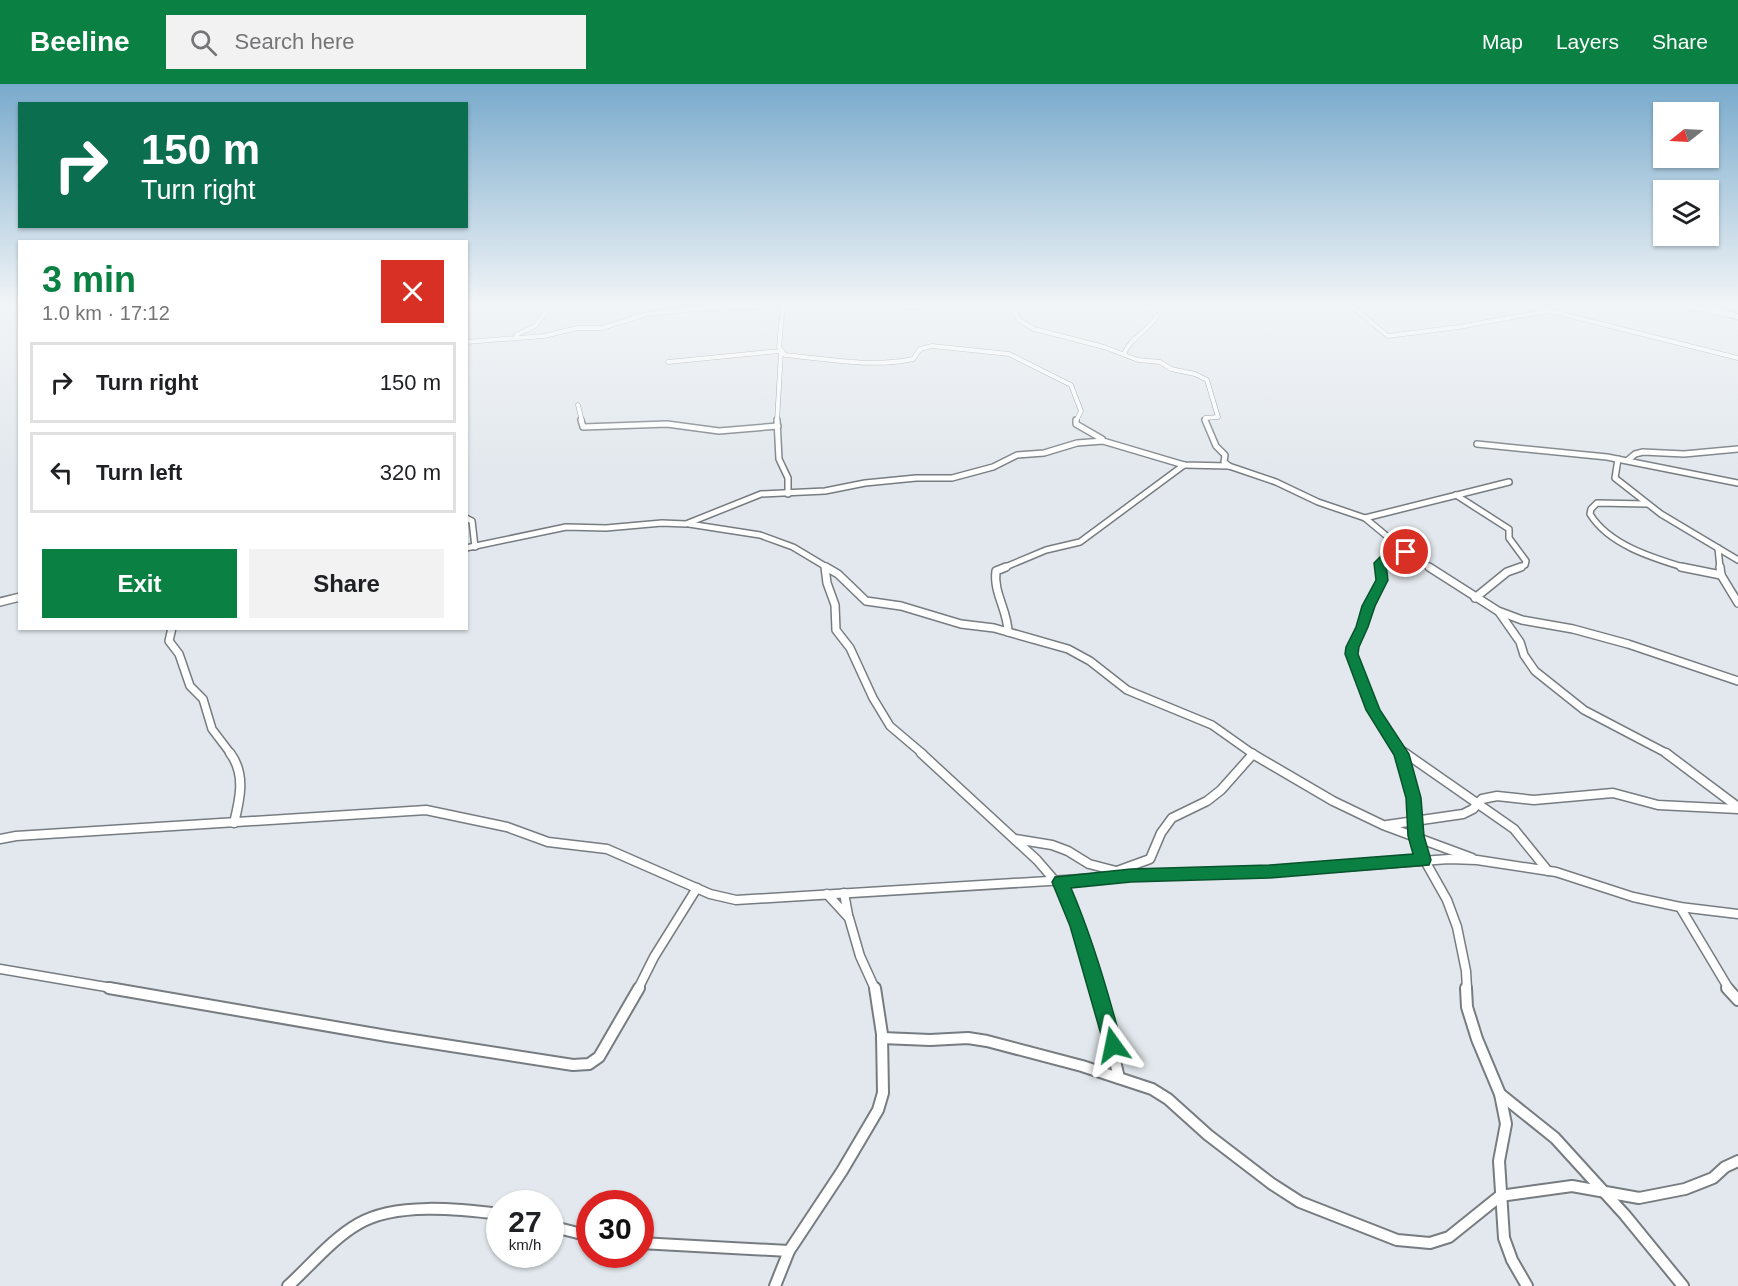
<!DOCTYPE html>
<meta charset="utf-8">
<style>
:root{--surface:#fff;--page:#f2f2f2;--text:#202124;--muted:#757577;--line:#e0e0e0;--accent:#0b8043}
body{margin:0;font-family:Helvetica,sans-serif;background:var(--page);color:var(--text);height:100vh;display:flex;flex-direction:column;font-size:22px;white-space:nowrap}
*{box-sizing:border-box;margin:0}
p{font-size:20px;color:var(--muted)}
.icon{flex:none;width:33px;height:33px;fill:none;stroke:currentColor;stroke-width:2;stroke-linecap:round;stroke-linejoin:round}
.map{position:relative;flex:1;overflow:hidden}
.drawer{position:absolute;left:18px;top:156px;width:450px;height:390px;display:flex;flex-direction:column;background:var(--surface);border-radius:0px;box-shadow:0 2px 4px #0004}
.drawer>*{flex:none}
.top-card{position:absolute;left:18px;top:18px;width:450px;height:126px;border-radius:0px;box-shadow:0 2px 4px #0004;background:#0b6e4f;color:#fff;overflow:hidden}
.needle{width:39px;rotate:252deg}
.controls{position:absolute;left:1653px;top:18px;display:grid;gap:12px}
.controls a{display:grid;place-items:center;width:66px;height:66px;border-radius:0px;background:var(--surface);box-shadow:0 2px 4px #0004;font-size:30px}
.speed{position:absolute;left:486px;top:1106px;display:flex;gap:12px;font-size:30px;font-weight:700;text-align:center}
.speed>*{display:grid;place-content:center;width:78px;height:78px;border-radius:50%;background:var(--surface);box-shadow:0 2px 4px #0004;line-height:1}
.speed small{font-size:15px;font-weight:400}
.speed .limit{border:9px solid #d22;background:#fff;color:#111}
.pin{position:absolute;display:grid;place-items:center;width:51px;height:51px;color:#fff;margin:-26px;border:3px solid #fff;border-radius:50%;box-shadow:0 2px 6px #0007}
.me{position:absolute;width:66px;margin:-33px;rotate:348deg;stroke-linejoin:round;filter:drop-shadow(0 0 4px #0008)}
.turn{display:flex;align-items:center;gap:21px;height:126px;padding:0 24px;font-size:27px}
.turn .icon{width:78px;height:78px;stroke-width:2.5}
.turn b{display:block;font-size:42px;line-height:51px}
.round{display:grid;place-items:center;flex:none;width:63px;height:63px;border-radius:0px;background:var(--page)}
.summary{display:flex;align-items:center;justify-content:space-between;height:102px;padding:0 24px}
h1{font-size:36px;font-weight:800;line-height:45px;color:var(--accent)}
.primary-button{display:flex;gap:12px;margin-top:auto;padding:12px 24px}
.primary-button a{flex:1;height:69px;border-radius:0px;background:var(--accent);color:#fff;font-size:24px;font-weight:800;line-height:69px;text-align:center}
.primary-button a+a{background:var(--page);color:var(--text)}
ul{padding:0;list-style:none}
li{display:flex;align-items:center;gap:18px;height:81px;margin:0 12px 9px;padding:0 12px;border:3px solid var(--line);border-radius:0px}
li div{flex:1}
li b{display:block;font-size:22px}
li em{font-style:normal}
header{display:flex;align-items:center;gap:36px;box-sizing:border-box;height:84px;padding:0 30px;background:var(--accent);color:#fff}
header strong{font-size:28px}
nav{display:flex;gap:33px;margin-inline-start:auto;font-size:21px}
.search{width:420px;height:54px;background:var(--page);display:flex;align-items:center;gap:15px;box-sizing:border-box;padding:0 21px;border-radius:0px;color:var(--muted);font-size:22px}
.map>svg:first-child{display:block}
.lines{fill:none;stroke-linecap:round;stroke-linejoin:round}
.minor-far4-casing{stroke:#777c81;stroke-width:5}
.minor-far3-casing{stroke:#777c81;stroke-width:8}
.minor-far2-casing{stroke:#777c81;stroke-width:10}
.minor-far1-casing{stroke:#777c81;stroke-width:11}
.minor-casing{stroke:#777c81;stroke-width:14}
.tertiary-casing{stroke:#777c81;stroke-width:7}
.minor-far4{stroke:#fff;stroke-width:4}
.minor-far3{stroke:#fff;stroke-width:5}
.minor-far2{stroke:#fff;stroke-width:7}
.minor-far1{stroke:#fff;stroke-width:8}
.minor{stroke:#fff;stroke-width:10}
.tertiary{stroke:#fff;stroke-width:5}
.route{fill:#0b8043;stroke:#07532c;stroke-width:1.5}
</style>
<header>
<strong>Beeline</strong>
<div class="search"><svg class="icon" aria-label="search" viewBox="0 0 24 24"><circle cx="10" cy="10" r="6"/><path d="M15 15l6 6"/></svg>Search here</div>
<nav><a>Map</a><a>Layers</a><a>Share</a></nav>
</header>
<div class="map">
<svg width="1738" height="1202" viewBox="0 0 1738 1202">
<rect width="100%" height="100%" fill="#e2e8ed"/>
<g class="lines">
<defs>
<g id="minor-far4">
<path d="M783,220L779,263L785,271C826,275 872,284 913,275L920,265L932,262L1009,270L1071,301L1081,327L1076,337"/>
<path d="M852,220L917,223L967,220"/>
<path d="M1011,220L1019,236L1034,245L1104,263L1138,276L1160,278L1171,285L1195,290L1207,296L1218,333L1205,334V337"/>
<path d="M1349,220L1388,252L1459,243L1547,227"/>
<path d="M1522,220L1738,274"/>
<path d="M1672,220L1729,231"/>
<path d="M0,223L11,220"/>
<path d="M516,251L535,242L552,220"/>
<path d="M466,258L544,252L577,244H602L647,230L707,224L782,222"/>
<path d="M1124,270C1130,254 1148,247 1157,232L1152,226L1138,220"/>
<path d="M668,278L780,267"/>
<path d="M578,321L582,337"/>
<path d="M777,337L781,268"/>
</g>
<g id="minor-far3">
<path d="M581,336L583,343L667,340L719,347L778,342"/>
<path d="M777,336L779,375L788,394V410"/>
<path d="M1076,336V340L1102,355"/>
<path d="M1205,336L1216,362L1225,371L1224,378L1229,382"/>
<path d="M1477,360L1607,373L1738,399"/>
<path d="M1618,375L1615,394L1661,430L1738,476"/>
<path d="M1628,376L1635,370L1643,368L1684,370L1738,365"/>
<path d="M1456,411L1509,445V454L1526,477L1525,481L1517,484"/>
<path d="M1647,420L1597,419L1591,425L1590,430C1609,461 1653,474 1686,484"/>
<path d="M466,434L472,437L475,463"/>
<path d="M1365,434L1509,398"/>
<path d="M689,440L760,451L793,463L828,484"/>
<path d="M466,464L566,443L606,444L662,439L686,440L761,410L825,407L865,399L916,394H952L993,383L1017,371L1044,369L1077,359L1103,357L1184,381L1229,382L1276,398L1318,418L1365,434L1406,468L1431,484"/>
<path d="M1718,464L1720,484"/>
<path d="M1003,484L1046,466L1080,458L1184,381"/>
<path d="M1381,484L1380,479L1397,462"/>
</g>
<g id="minor-far2">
<path d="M825,483L827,499L835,521L836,546L850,564L873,614L890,642L923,670"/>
<path d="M826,483L838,490L866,517L901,522L961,540L994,544L1068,565L1090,577L1127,606L1212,641L1253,670"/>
<path d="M1006,483L996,487C993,509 1008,527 1008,548"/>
<path d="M1380,483L1382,496L1355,556L1352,574L1373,626L1401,670"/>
<path d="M1429,483L1498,527L1522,536L1573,545L1628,560L1738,597"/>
<path d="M1681,483L1721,491"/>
<path d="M1720,483L1721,491L1738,519"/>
<path d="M1475,514L1507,488L1521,483"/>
<path d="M0,518L20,513"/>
<path d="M1499,528L1520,558L1524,571L1535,587L1584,626L1668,670"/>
<path d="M172,544L169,557L179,570L190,602L203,615L212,645L231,670"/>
<path d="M1400,665L1407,670"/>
</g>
<g id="minor-far1">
<path d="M230,669C246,690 240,715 234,739"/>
<path d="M921,669L1037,776L1056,798"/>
<path d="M1251,669L1333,717L1383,741L1472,774"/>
<path d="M1400,669L1413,714L1414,739L1420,768L1447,816L1457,843L1466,887L1467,905"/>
<path d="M1405,669L1514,745L1548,787"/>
<path d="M1666,669L1738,723"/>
<path d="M1387,741L1463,730L1473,725L1482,715L1497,712L1534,716L1613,709L1658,721L1738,725"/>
<path d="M0,755L16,752L426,726L507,743L548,758L607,765L710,810L736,816L1131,792L1269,788L1449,775L1477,776L1556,788L1633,813L1680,823L1738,830"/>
<path d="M1015,755L1052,761L1068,767L1089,780L1120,788"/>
<path d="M1117,787L1150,775L1161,749L1172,734L1207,717L1221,706L1253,670"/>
<path d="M1060,797L1080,845L1099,905"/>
<path d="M844,809L848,831"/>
<path d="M827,810L849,834L860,872L875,905"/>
<path d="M1680,823L1729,905"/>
<path d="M0,885L118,905"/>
<path d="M638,905L654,873L697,804"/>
</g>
<g id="minor">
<path d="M109,904L387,952L573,981L589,980L599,973L639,904"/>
<path d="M1098,904L1119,994"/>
<path d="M1466,904L1467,923L1477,955L1500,1010L1506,1040L1499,1077L1504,1154L1512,1176L1527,1202"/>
<path d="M1727,904L1738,916"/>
<path d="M882,954L930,956L968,954L987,957L1082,982L1152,1005L1168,1015L1208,1051L1272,1100L1300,1118L1397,1156L1430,1159L1449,1153L1500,1112L1572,1102L1639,1114L1685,1105L1713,1094L1725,1083L1738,1077"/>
<path d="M1500,1010L1555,1054L1625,1131L1683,1202"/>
<path d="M550,1142L590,1152"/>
<path d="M640,1159L789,1167"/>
<path d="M288,1202C310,1182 332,1155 358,1140C395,1118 459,1125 500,1130"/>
<path d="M775,1202L789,1167L842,1087L878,1026L883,1009L882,950L875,904"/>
</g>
<path id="tertiary" d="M1702,220L1738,233"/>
</defs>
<!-- minor-far4 casing -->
<use href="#minor-far4" class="minor-far4-casing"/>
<!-- minor-far3 casing -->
<use href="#minor-far3" class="minor-far3-casing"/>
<!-- minor-far2 casing -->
<use href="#minor-far2" class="minor-far2-casing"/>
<!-- minor-far1 casing -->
<use href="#minor-far1" class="minor-far1-casing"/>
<!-- minor casing -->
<use href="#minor" class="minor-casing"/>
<!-- tertiary casing -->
<use href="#tertiary" class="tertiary-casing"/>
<!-- minor-far4 -->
<use href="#minor-far4" class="minor-far4"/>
<!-- minor-far3 -->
<use href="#minor-far3" class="minor-far3"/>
<!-- minor-far2 -->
<use href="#minor-far2" class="minor-far2"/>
<!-- minor-far1 -->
<use href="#minor-far1" class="minor-far1"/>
<!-- minor -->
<use href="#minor" class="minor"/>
<!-- tertiary -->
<use href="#tertiary" class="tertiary"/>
</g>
<!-- sky -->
<linearGradient id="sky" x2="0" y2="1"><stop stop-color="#79aacc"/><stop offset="0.57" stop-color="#f2f5f7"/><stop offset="1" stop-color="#f2f5f7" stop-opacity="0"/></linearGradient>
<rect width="1738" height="388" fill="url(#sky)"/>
<!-- route -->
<path class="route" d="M1397,459L1412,468L1406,472L1398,468L1386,480L1388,496L1375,522L1368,543L1359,563L1358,570L1380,626L1409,670L1421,714L1424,752L1431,776L1429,781L1269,794L1131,798L1071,804C1093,855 1108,907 1122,961L1119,968L1113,970L1106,968L1070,842L1052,798L1055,793L1131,785L1269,781L1413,770L1408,752L1406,714L1394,671L1366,626L1345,570L1346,563L1356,543L1362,522L1376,496L1374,479L1393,460Z"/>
</svg>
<div class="controls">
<a><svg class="needle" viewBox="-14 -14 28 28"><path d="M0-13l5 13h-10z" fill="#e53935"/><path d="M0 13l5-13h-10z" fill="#757577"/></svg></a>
<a><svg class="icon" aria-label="layers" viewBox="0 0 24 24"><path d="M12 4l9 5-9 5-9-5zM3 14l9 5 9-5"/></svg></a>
</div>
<div class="speed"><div>27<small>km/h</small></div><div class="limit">30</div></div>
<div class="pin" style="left:1406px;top:468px;background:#d93025"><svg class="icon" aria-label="arrive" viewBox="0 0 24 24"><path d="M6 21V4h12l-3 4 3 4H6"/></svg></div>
<svg class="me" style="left:1113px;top:961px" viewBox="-20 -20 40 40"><path d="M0-17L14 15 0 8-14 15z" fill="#0b8043" stroke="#fff" stroke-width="4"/></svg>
<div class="top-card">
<div class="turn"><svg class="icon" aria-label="right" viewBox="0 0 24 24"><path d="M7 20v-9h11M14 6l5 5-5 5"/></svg><div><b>150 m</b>Turn right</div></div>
</div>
<section class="drawer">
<div class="summary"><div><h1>3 min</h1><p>1.0 km · 17:12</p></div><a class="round" style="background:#d93025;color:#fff"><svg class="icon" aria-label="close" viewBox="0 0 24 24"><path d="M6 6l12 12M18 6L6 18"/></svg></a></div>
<ul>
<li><svg class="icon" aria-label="right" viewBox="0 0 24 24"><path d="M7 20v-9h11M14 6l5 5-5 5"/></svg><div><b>Turn right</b></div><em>150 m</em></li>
<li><svg class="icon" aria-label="left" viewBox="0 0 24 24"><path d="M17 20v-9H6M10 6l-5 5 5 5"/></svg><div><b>Turn left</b></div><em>320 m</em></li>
</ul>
<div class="primary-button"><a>Exit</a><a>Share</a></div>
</section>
</div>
